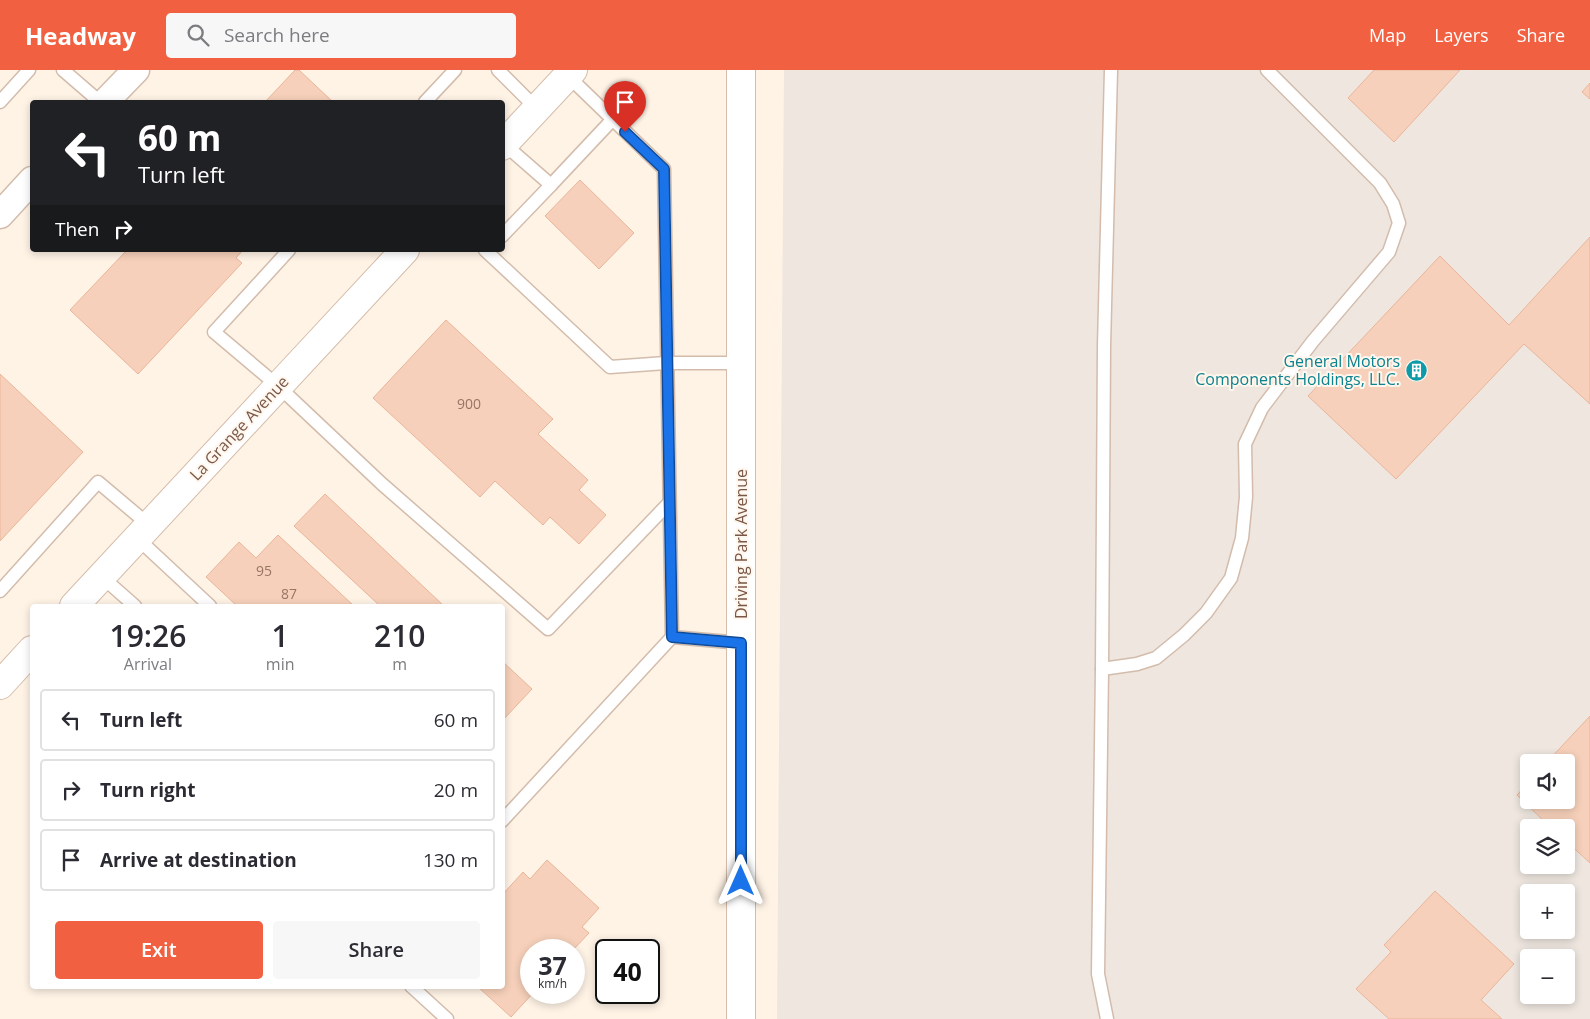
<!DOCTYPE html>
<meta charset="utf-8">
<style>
:root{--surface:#fff;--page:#f7f7f7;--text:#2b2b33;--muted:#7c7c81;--line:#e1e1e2;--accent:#f16141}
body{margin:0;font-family:"Open Sans",sans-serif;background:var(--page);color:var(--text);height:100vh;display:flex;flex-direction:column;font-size:19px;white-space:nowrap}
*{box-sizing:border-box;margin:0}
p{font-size:16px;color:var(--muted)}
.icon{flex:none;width:28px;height:28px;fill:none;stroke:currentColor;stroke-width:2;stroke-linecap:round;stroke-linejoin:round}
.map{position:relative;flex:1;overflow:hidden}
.panel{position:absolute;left:30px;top:534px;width:475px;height:385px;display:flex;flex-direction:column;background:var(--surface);border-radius:5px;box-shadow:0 2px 8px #0003}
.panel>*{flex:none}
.hud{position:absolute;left:30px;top:30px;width:475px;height:152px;border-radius:5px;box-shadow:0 2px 8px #0003;background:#202124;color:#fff;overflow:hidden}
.fabs{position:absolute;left:1520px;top:684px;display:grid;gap:10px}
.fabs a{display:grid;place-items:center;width:55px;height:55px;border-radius:5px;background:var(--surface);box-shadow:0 2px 8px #0003;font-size:25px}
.speed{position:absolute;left:520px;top:869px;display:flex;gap:10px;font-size:25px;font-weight:700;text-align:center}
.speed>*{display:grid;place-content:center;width:65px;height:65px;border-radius:50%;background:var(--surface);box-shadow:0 2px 8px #0003;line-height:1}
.speed small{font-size:12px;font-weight:400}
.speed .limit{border:2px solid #111;border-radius:8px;background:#fff;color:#111}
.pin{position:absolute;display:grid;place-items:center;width:42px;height:42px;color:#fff;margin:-51px -21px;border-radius:50% 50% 50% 0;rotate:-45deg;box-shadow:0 0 5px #0007}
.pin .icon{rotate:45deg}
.me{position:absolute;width:55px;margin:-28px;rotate:0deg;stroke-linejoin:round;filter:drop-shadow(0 0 4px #0008)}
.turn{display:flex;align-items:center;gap:18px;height:105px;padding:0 25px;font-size:22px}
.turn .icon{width:65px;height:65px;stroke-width:2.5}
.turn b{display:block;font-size:35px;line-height:42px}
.then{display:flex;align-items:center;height:48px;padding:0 25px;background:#0003;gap:10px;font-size:19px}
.eta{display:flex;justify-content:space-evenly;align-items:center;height:85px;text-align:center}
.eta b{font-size:30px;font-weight:600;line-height:35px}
.primary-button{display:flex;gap:10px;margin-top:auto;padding:10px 25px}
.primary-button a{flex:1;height:58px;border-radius:5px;background:var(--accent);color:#fff;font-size:20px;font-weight:600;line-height:58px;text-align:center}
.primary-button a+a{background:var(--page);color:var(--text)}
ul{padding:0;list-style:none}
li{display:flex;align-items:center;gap:15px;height:62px;margin:0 10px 8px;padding:0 15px;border:2px solid var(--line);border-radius:5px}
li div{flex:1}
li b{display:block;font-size:19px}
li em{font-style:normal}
header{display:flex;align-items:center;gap:30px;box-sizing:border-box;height:70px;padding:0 25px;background:var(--accent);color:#fff}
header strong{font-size:24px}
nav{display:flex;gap:28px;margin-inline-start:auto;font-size:18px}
.search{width:350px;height:45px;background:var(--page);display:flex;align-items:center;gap:12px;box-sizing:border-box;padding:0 18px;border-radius:5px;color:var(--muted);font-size:19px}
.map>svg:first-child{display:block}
.industrial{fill:#eee6df;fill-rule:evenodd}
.building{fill:#f6d0ba;stroke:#eab599}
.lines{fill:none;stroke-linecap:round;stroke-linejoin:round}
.lane-casing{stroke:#d3bcac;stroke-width:15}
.street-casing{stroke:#d3bcac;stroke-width:29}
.secondary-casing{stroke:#d6bcaa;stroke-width:30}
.lane{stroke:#fff;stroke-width:12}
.street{stroke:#fff;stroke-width:26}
.secondary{stroke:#fff;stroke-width:28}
.route-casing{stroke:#114b97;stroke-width:12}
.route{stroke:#1a73e8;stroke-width:9}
.labels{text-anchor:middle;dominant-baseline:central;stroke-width:4;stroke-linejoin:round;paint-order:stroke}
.number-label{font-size:14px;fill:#987564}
.culture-label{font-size:16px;fill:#0d838f;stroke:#fff7ed;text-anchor:end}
.street-label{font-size:16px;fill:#795748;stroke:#fff7ed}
</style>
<header>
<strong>Headway</strong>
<div class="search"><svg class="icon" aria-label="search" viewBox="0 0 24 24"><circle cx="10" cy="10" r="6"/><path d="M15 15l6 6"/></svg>Search here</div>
<nav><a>Map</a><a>Layers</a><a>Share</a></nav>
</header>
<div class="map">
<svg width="1590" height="949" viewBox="0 0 1590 949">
<rect width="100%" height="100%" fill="#fef3e5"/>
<!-- industrial -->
<path class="industrial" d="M784,0H1590V949H777ZM1529,692H1566V730H1529ZM1529,758H1566V795H1529ZM1529,822H1566V860H1529ZM1529,888H1566V925H1529Z"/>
<!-- building -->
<g class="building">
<path d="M295,0H299L333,32H265Z"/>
<path d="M1374,0H1460L1394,72L1348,28Z"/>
<path d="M1590,13V29L1582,22Z"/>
<path d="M580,110L634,163L599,199L545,146Z"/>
<path d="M1590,167V334L1524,274L1396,409L1308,326L1440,186L1509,255Z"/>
<path d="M127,180H243L236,188L242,193L138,304L70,240Z"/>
<path d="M446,250L553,349L538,364L588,410L579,420L606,445L579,474L550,447L543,455L495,411L480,427L373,328Z"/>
<path d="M0,304L83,382L0,471Z"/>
<path d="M325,424L444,536H380L294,456Z"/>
<path d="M278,465L354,536H237L206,507L239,472L256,488Z"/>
<path d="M502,591L532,619L502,651Z"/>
<path d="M1590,646V793L1566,771V758H1551L1517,725L1529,712V730H1566V692H1547Z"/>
<path d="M547,790L599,838L582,857L589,863L573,880H531V922H534L511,947L477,916H502V825L523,802L530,809Z"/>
<path d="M1435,821L1514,894L1481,930L1502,949H1389L1356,919L1391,882L1384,875Z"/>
</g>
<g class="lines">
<defs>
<g id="lane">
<path d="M63,0L100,32"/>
<path d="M498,0L537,39"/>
<path d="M0,32L29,0"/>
<path d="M425,32L455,0"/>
<path d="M551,115L613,49"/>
<path d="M502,166L551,115L504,74"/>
<path d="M289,180L214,262L278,316L382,414L548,559L669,433"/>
<path d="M485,180L610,297L666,293H741"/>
<path d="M137,468L210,536"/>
<path d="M101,506L135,536"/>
<path d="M0,521L98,412L149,455"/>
<path d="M672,567L741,573"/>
<path d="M1102,599L1137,594L1156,588L1184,565L1206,543L1231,508L1242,468L1246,427L1245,374L1262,338L1313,271L1389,182L1399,153L1393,134L1380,113L1267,0"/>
<path d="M502,751L672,567L664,99L568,6"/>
<path d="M411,916L447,949"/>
<path d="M1107,949L1098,904L1102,599L1104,276L1111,0"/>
</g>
<g id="street">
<path d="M105,32L136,0"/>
<path d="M0,145L32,110"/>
</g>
<g id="secondary">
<path d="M741,0V949"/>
<path d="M502,76L573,0"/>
<path d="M74,536L405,180"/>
<path d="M0,615L32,580"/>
</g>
</defs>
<!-- lane casing -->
<use href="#lane" class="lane-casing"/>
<!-- street casing -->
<use href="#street" class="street-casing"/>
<!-- secondary casing -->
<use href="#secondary" class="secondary-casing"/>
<!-- lane -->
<use href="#lane" class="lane"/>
<!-- street -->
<use href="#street" class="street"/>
<!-- secondary -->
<use href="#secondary" class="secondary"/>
</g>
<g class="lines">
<defs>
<path id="route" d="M625,62L664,99L672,567L741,573V811"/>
</defs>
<!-- route casing -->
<use href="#route" class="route-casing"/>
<!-- route -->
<use href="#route" class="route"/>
</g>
<!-- icons -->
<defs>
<symbol id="building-disc" viewBox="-11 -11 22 22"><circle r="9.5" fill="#0f9aa8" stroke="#fff7ed"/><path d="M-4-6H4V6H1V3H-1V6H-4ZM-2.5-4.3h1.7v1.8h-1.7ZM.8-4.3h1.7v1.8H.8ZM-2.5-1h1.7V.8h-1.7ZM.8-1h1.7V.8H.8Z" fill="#fff"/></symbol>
</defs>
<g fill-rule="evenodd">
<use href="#building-disc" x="1404" y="288" width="25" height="25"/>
</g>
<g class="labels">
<!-- number labels -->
<g class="number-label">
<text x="469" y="333">900</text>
<text x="264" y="500">95</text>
<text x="289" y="523">87</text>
</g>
<!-- culture labels -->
<g class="culture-label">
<text x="1400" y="291">General Motors<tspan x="1400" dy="18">Components Holdings, LLC.</tspan></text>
</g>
<!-- street labels -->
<g class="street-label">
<text transform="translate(239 358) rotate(-47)">La Grange Avenue</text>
<text transform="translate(741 474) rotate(-90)">Driving Park Avenue</text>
</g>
</g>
</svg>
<div class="fabs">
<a><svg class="icon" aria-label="sound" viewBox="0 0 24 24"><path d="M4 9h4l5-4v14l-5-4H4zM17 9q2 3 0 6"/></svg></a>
<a><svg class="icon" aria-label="layers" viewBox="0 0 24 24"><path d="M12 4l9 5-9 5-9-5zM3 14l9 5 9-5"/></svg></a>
<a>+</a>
<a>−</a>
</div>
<div class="speed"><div>37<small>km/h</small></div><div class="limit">40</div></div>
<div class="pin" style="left:625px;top:62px;background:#d93025"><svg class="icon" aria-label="arrive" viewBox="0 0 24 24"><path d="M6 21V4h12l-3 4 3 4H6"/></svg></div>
<svg class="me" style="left:741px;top:811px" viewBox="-20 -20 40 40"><path d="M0-17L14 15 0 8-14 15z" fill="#1a73e8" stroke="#fff" stroke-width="4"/></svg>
<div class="hud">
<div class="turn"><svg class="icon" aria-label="left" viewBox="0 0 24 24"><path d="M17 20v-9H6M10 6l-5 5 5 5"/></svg><div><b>60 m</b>Turn left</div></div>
<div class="then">Then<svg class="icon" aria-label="right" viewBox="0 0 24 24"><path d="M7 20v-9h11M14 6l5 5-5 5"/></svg></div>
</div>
<section class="panel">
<div class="eta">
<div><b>19:26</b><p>Arrival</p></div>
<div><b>1</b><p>min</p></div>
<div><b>210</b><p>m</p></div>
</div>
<ul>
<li><svg class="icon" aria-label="left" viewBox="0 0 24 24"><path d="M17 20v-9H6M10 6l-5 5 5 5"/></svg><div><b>Turn left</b></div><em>60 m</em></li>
<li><svg class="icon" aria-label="right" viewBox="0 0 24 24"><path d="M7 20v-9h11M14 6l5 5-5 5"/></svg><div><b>Turn right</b></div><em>20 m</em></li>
<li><svg class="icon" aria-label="arrive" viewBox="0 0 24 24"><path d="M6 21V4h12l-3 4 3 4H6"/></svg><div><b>Arrive at destination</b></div><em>130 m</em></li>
</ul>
<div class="primary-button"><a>Exit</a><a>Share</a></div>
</section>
</div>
